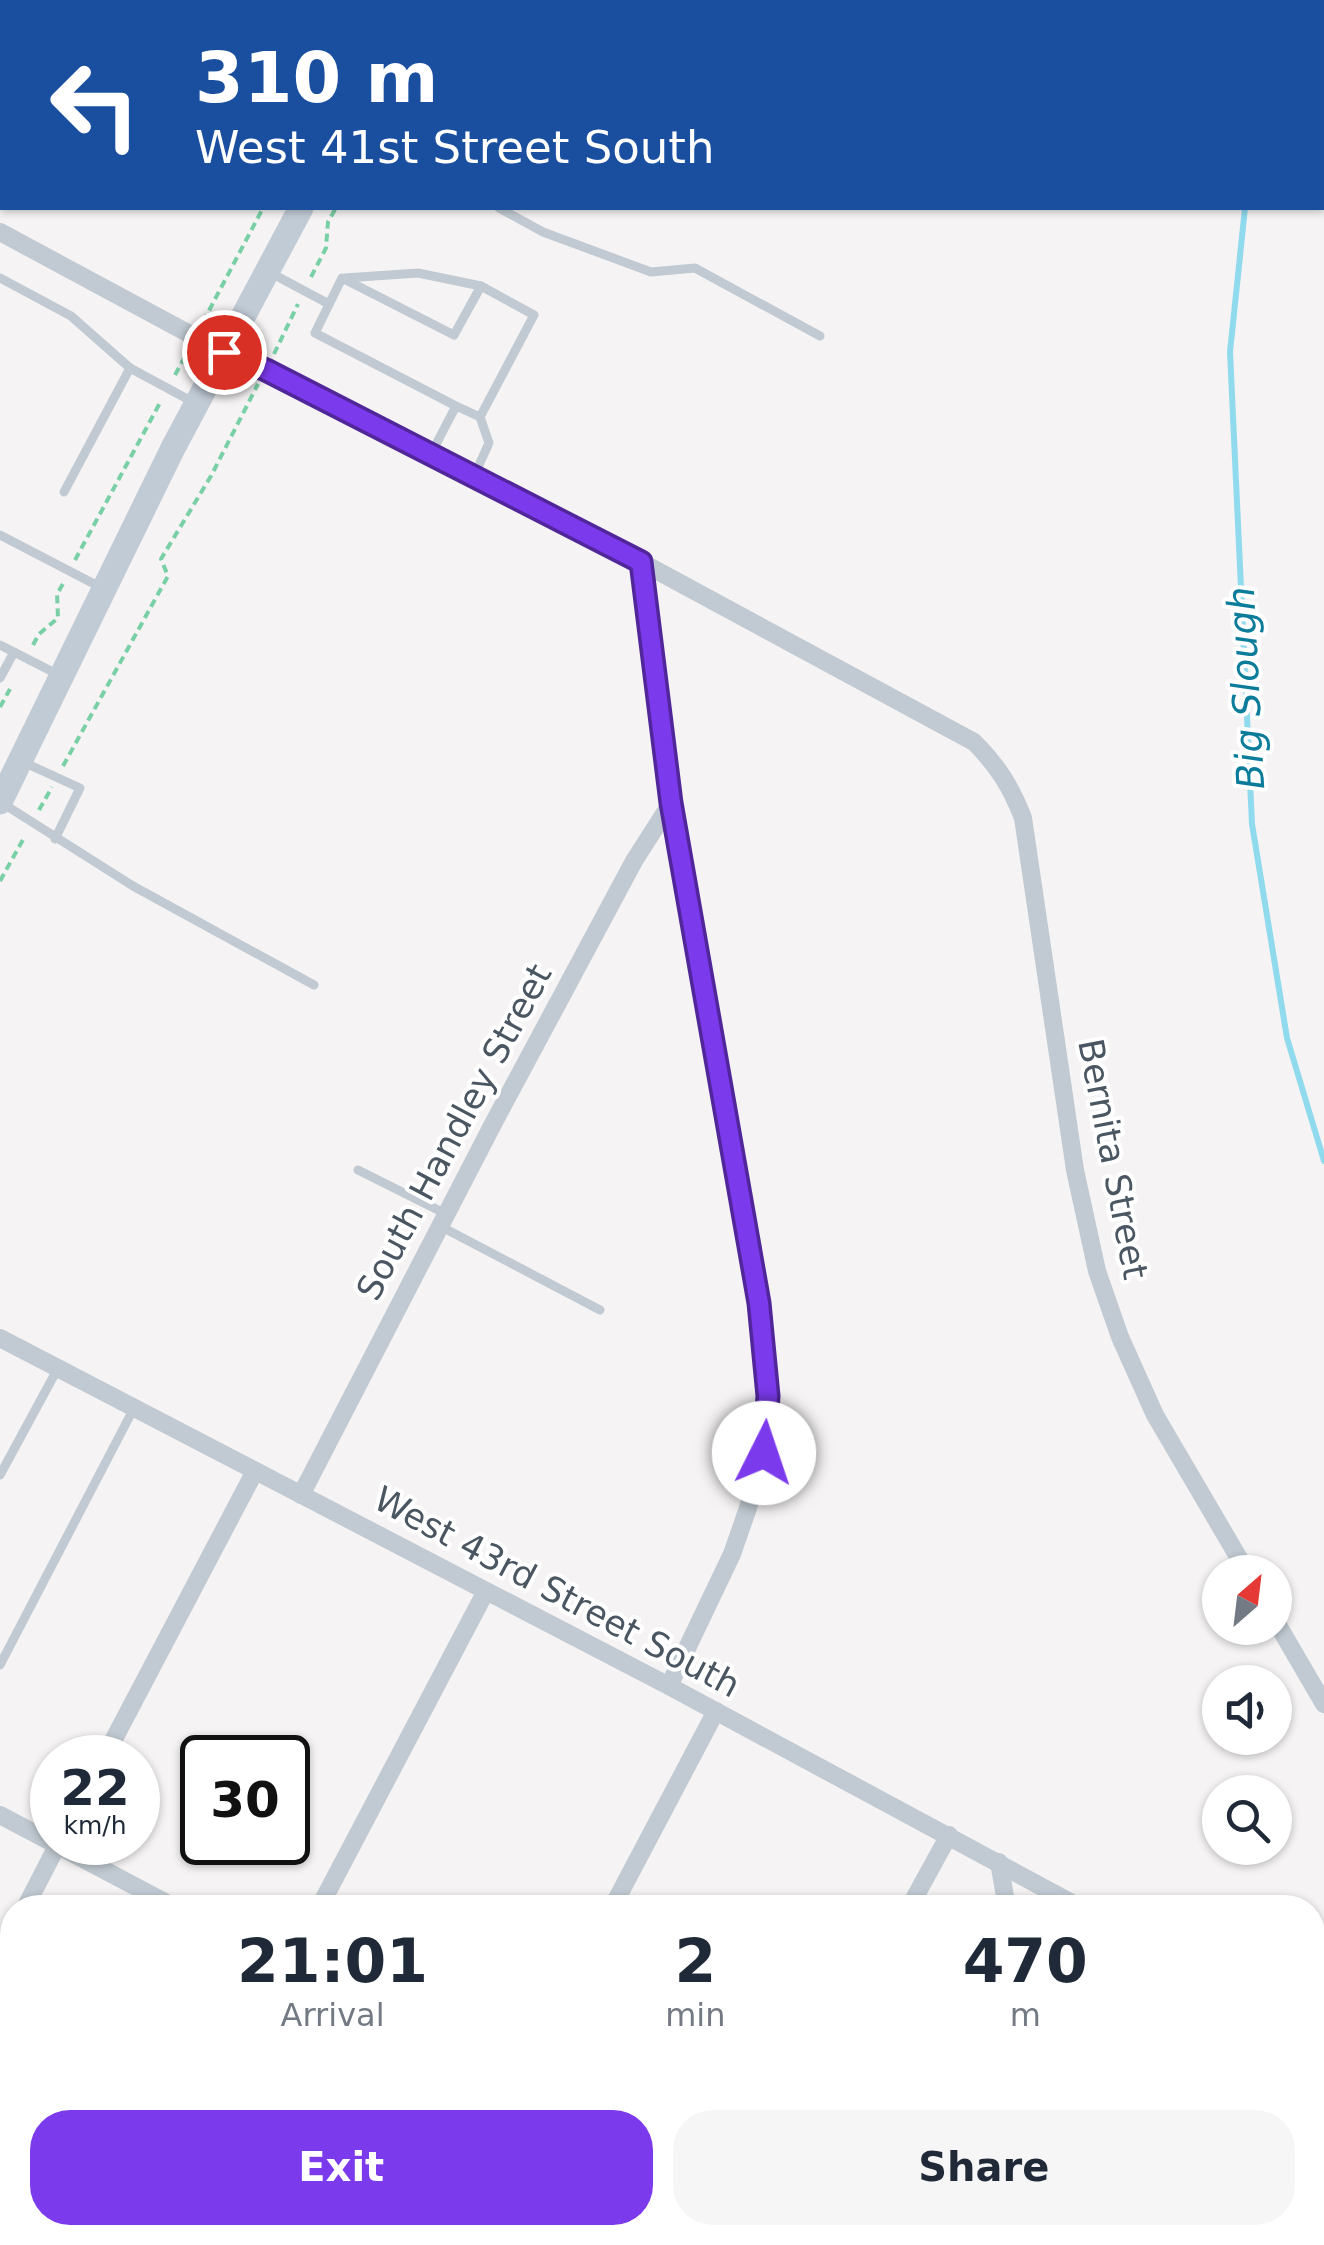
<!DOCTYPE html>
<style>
:root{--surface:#fff;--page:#f6f6f7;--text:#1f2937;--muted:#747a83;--accent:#7c3aed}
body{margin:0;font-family:"DejaVu Sans",sans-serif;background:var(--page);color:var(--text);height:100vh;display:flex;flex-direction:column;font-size:38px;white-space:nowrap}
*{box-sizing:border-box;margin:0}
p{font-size:32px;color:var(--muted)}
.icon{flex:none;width:55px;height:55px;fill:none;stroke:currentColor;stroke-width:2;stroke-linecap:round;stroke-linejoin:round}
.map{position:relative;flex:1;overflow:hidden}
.details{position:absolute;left:0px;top:1895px;width:1325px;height:350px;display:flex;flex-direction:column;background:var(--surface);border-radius:40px 40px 0 0;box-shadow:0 2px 8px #0004}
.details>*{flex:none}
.top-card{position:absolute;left:0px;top:0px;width:1325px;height:210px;box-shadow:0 2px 8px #0004;background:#1a4fa0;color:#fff;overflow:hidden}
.needle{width:65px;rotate:28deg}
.controls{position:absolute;left:1202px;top:1555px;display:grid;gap:20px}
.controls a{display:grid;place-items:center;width:90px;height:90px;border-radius:50%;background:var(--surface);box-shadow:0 2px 8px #0004;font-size:50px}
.speed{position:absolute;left:30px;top:1735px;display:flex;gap:20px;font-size:50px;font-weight:700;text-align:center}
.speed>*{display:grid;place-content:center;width:130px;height:130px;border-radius:50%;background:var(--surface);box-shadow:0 2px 8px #0004;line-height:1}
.speed small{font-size:25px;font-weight:400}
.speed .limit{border:5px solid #111;border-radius:15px;background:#fff;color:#111}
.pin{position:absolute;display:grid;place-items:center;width:85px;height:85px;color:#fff;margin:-42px;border:5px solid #fff;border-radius:50%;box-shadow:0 2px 10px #0007}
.me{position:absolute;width:110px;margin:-55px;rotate:4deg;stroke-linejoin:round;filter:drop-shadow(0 0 8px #0008)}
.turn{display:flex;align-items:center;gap:35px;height:210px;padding:0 30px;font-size:45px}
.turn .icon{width:130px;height:130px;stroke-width:2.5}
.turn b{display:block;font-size:70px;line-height:85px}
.eta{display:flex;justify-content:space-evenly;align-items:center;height:170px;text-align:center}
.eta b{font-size:60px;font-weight:800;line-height:70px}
.button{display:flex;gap:20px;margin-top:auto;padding:20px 30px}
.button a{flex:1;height:115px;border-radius:40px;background:var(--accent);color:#fff;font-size:40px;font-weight:800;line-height:115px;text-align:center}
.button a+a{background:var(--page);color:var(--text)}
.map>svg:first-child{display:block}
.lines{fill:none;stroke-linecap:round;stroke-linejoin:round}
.stream{stroke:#90daee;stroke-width:6}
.building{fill:#cdcfd5;stroke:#d7d9de;stroke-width:2.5}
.path{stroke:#7ad0a6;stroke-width:4;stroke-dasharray:8 5;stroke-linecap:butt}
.lane{stroke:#c1cad2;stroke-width:9}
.street{stroke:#c1cad2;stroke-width:18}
.secondary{stroke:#c1cbd6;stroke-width:25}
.route-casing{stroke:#51269a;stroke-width:25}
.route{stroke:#7c3aed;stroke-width:18}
.labels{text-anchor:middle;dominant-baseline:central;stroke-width:8;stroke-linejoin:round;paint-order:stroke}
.street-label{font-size:35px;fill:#4a5661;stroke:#fff}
.water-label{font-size:38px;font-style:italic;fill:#0c7c9b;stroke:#fff}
</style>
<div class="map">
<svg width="1324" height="2245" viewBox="0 0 1324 2245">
<rect width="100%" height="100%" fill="#f5f3f3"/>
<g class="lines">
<!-- stream -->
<g class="stream">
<path d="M1277,2V0"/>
<path d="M1245,208L1230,352L1252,824L1287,1038L1324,1161"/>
</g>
</g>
<!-- building -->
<path class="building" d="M0,0H31L2,2L0,59Z"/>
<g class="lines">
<!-- path -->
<g class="path">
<path d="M116,0L121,2"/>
<path d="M368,2L370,0"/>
<path d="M444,2L445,0"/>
<path d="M311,277L326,248L328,222L336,208"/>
<path d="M203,322L263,208"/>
<path d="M274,354L298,304"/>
<path d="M175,375L187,353"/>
<path d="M75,560L161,401"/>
<path d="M33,645L39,634L58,618L57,594L64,582"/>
<path d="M0,707L10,689"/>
<path d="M63,766L168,576L161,559L211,476L258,384"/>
<path d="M39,810L52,787"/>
<path d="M0,881L25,836"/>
</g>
<!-- lane -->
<g class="lane">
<path d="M152,0L157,2"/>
<path d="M78,2L80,0"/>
<path d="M0,117H2"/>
<path d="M499,208L543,232L651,272L695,268L820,336"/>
<path d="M269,272L329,304"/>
<path d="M0,278L71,316L130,368L193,402"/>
<path d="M345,278L418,273L481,286"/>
<path d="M431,454L456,406L315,333L342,278L454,335L481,286L534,315L480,417L456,406"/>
<path d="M474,476L489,443L480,417"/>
<path d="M64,492L130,368"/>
<path d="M0,535L102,588"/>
<path d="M0,645L59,675"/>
<path d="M0,678L14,652"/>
<path d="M23,762L80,788L55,839"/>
<path d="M2,803L133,886L314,985"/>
<path d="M358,1170L446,1214"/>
<path d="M440,1226L600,1310"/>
<path d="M0,1475L58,1368"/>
<path d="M0,1665L134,1408"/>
</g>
<!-- street -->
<g class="street">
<path d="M0,232L223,352L266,370L641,562L974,742C998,766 1011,787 1023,818L1075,1170L1097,1271L1120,1337L1155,1415L1247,1572"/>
<path d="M641,562L671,803L759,1303L768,1396L764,1453L748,1508L732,1554L669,1686"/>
<path d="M0,1338L669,1686L1081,1908"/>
<path d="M301,1495L493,1124L634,861L671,803"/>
<path d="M1275,1620L1324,1704"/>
<path d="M104,1758L255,1471"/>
<path d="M0,1815L176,1908"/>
<path d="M999,1862L1007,1908"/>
<path d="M25,1908L59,1842"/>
<path d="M319,1908L486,1591"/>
<path d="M612,1908L716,1711"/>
<path d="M909,1908L949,1835"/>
<path d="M0,1955L12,1931"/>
<path d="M1312,1977L1324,1951"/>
<path d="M1312,2027L1324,2033"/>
<path d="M796,2232L820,2245"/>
<path d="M1059,2232L1061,2245"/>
<path d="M1102,2232L1104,2245"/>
<path d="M140,2245L147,2232"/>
<path d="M434,2245L440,2232"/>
<path d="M727,2245L734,2232"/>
<path d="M1317,2245L1324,2239"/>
</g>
<!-- secondary -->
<g class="secondary">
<path d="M411,2L413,0"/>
<path d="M0,802L173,448L301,208"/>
</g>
</g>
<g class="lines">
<defs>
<path id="route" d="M224,352L266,370L641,562L671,803L759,1303L768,1396L764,1453"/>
</defs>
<!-- route casing -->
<use href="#route" class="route-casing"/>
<!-- route -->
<use href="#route" class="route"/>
</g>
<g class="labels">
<!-- street labels -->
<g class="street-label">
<text transform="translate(454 1132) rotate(-62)">South Handley Street</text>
<text transform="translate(1113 1159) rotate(79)">Bernita Street</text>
<text transform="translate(557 1592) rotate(28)">West 43rd Street South</text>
</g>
<!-- water labels -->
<g class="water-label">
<text transform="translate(1246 688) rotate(-93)">Big Slough</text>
</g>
</g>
</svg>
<div class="controls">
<a><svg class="needle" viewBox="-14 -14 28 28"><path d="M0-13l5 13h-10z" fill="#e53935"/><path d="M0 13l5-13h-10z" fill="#747a83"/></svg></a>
<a><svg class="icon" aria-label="sound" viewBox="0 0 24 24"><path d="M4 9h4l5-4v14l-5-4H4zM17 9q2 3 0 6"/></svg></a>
<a><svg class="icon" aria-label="search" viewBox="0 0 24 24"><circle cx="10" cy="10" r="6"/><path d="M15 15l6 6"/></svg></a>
</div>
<div class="speed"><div>22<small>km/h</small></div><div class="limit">30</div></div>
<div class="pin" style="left:224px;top:352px;background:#d93025"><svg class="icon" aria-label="arrive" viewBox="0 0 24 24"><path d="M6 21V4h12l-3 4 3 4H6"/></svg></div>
<svg class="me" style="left:764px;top:1453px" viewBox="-20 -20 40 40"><circle r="19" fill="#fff"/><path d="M0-13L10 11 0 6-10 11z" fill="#7c3aed"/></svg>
<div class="top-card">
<div class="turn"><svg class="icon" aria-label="left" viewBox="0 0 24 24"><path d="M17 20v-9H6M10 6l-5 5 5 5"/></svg><div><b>310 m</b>West 41st Street South</div></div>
</div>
<section class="details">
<div class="eta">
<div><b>21:01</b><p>Arrival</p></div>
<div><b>2</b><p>min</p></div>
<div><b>470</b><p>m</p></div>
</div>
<div class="button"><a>Exit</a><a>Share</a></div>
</section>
</div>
